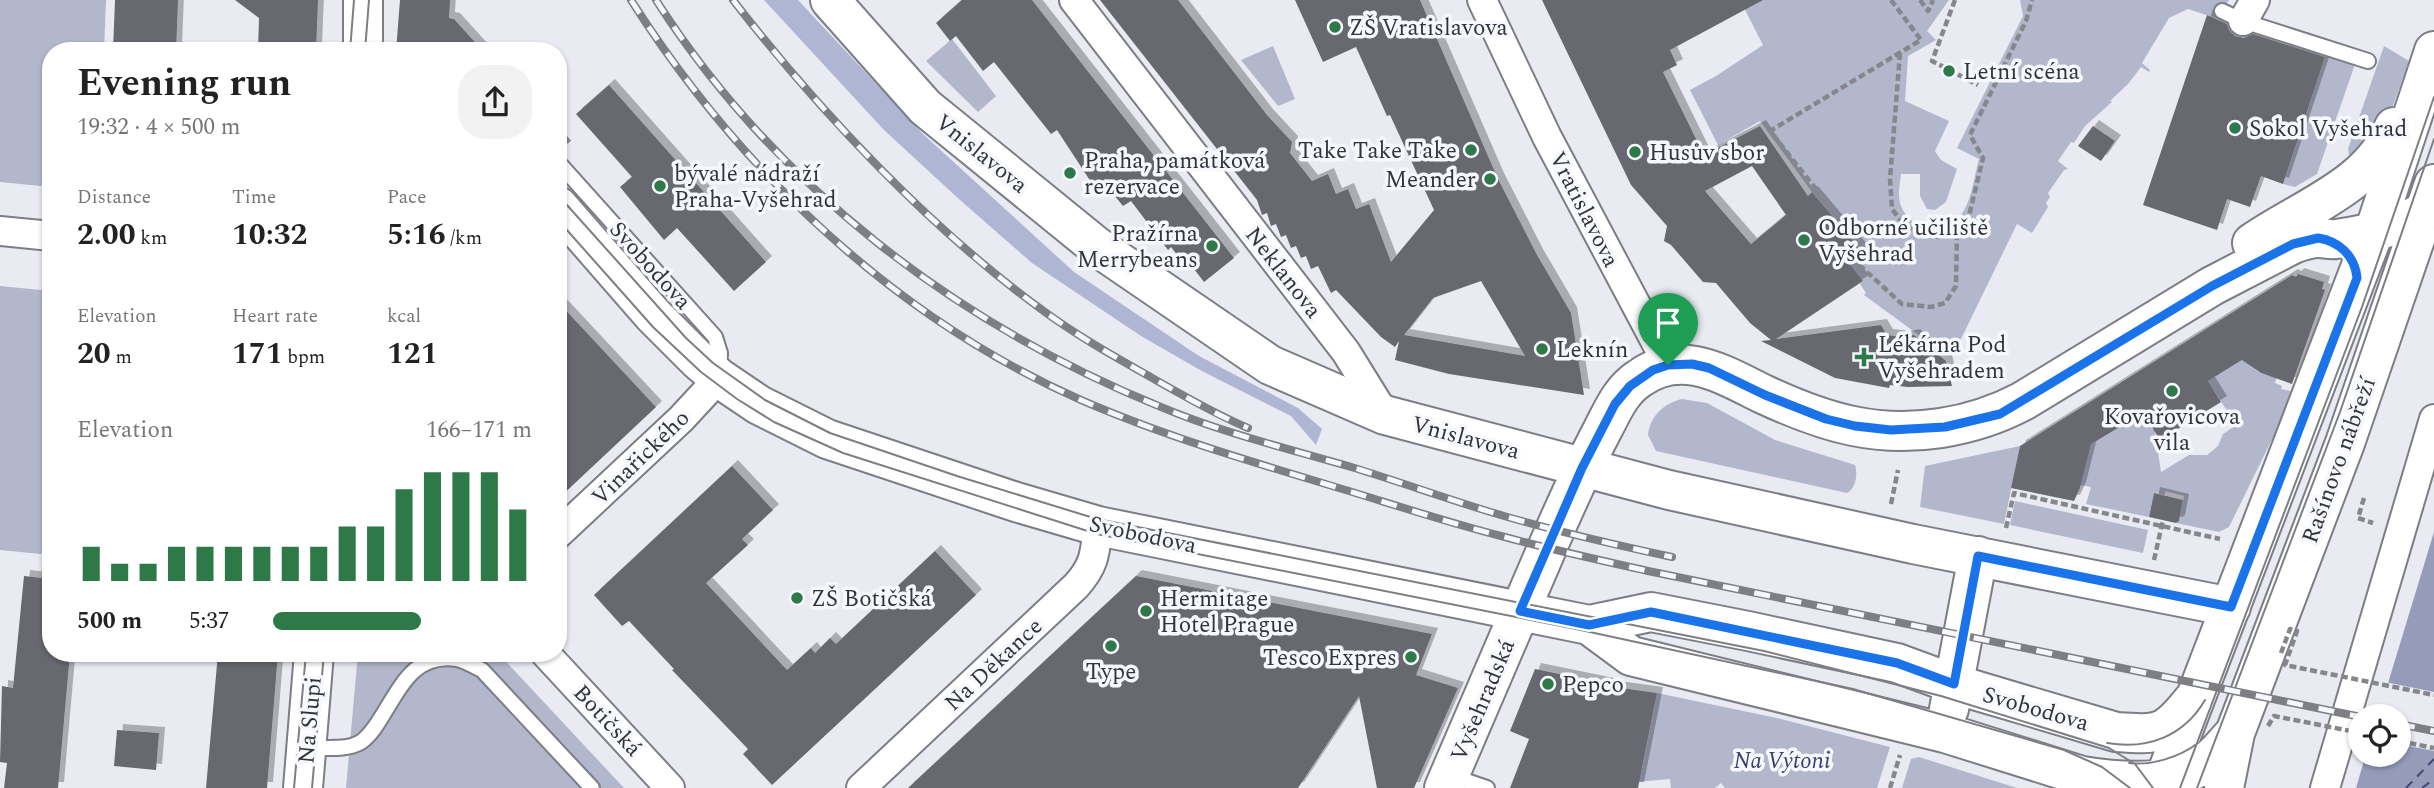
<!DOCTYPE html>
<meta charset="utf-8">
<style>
:root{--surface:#fff;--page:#f2f2f2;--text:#222;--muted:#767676;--accent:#2e7948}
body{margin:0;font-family:Spectral,serif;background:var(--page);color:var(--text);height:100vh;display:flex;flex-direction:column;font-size:26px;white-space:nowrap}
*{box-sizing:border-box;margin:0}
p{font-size:23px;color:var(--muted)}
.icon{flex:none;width:38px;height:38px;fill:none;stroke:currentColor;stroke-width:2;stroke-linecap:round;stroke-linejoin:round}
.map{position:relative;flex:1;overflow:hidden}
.side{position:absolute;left:42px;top:42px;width:525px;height:620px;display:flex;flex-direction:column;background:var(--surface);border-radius:28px;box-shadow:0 2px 5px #0004}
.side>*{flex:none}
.controls{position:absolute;left:2348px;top:704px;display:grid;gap:14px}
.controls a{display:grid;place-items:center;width:63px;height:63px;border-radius:50%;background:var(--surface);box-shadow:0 2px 5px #0004;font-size:35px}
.pin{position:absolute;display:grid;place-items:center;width:60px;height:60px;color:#fff;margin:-72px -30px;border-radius:50% 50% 50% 0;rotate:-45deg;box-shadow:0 0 7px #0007}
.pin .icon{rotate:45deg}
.round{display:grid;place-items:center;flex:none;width:74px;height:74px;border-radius:28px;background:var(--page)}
.head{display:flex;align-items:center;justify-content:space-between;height:119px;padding:0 35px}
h1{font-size:38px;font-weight:700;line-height:52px}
.figures{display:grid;grid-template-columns:repeat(3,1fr);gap:10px;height:119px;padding:7px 35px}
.figures div{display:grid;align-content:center}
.figures b{font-size:30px;font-weight:700}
.figures small{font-size:19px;font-weight:400}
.figures p{font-size:19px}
.chart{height:196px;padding:14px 35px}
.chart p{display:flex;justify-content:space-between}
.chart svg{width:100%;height:126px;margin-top:7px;stroke:var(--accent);stroke-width:6}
ul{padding:0 35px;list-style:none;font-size:23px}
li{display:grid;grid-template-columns:112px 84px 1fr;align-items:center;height:52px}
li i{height:18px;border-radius:9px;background:var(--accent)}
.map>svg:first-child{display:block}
</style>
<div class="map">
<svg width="2434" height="788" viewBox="0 0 2434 788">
<defs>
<filter id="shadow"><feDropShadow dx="6" dy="-6" stdDeviation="0" flood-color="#0004"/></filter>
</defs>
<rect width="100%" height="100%" fill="#e9eaf2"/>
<!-- green -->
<path fill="#b2b7cc" d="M 0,0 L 106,0 L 104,51 L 51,51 L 51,187 L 0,182 Z
M 1740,0 L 1949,0 L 1927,31 L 1936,40 L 1908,56 L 1905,101 L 1949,121 L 1935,151 L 1941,160 L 1957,169 L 1946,202 L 1935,210 L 1927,209 L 1920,196 L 1920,174 L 1901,174 C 1900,184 1897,196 1901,206 C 1911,231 1943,235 1960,216 C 1972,202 1974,176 1979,159 L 1957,148 L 2023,16 L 2020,0 L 2229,0 L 2218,19 L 2188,9 L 2169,18 L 2142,63 L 2150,70 L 2149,72 L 2141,67 L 2128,84 L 2110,101 L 2112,102 L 2085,126 L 2074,143 L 2071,142 L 2058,161 L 2068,169 L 2064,170 L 2048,193 L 2050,197 L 2046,203 L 2048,207 L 2032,233 L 2017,224 L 1958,345 L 1942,352 L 1864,295 L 1866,293 L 1860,284 L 1863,281 L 1848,261 L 1862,251 L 1812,192 L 1760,121 L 1718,145 L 1690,90 L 1716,76 L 1763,45 Z
M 952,39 L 996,96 L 978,112 L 926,61 Z
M 1273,46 L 1295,99 L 1278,106 L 1241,60 Z
M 2384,46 L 2409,61 L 2386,125 L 2360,161 L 2349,155 L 2348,149 Z
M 2326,54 L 2355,64 L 2317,174 L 2295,187 L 2283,184 Z
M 0,286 L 51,291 L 51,555 L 0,550 Z
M 2244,359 C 2253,369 2263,377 2277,376 L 2275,383 L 2282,386 L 2281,389 L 2291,391 L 2281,421 L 2229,527 L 2219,532 L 2176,523 L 2179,521 L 2184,496 L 2165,491 L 2165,495 L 2154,493 L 2149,517 L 2086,504 L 2091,487 L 2080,485 L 2083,475 L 2083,447 L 2141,410 L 2155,432 L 2161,472 L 2189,455 L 2207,455 L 2218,446 L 2223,434 L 2236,425 L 2208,381 Z
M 1682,399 L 1707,403 L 1775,440 L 1855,465 C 1858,473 1856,489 1847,493 L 1656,451 L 1648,435 C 1650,416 1664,403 1682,399 Z
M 2020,446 L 2004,524 L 1920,507 L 1925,466 Z
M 2015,501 L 2148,530 L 2143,553 L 2010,525 Z
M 358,653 L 498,653 L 624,788 L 346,788 Z
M 1657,693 L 1777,718 L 1890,747 L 1877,788 L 1725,788 L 1721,783 L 1715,788 L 1671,788 L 1670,779 L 1636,782 L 1642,769 Z
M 1919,757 L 2017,788 L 1902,788 L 1911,759 Z"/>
<!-- forest -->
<path fill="#afb6d4" d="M 764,0 L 798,0 L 924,135 L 1074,272 L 1199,356 L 1298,408 L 1322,429 L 1316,445 L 1291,416 L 1200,370 L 1141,336 L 1032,263 L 960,200 L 884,130 Z"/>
<!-- water -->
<path fill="#959bb9" d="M 2434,532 L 2434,788 L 2356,788 L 2366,754 L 2399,754 L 2399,716 L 2378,716 Z"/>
<!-- pier -->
<path fill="#e9eaf2" d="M 2385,682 L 2434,692 L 2434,751 L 2399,744 L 2399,716 L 2375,716 Z"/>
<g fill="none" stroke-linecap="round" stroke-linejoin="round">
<!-- ferry -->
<path stroke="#424a76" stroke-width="2" stroke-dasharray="9 7" stroke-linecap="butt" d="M 2406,788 L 2434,759
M 2422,788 L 2434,779"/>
</g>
<!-- building -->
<path fill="#67686f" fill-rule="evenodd" filter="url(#shadow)" d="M 115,0 L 178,0 L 176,51 L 113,51 Z
M 235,0 L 318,0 L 316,51 L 258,51 L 259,18 Z
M 400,0 L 450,0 L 449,18 L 454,19 L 483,51 L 396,51 Z
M 962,0 L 1032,0 L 1234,258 L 1204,282 L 1191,265 L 1185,265 L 1171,247 L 1168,250 L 1131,201 L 1123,206 L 1114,195 L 1111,197 L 1100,182 L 1096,185 L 1093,181 L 1091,182 L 1057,130 L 1051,134 L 994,62 L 983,71 L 956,36 L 950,41 L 936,23 Z
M 1100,0 L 1178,0 L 1267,115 L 1292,142 L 1290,153 L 1312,181 L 1328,174 L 1336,194 L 1348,189 L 1356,209 L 1369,204 L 1391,262 L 1434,210 L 1390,115 L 1387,116 L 1356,47 L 1323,62 L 1295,0 L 1420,0 L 1498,179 L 1537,255 L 1571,313 L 1584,395 L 1449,374 L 1395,360 L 1399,341 L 1395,347 L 1381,337 L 1336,290 L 1331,293 L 1318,266 L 1311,269 L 1306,256 L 1301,258 L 1296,246 L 1291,248 L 1286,235 L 1281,237 L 1276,224 L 1271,226 L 1267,213 L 1262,215 L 1257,200 ZM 1481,281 L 1525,356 L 1404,335 L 1433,298 Z
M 1542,0 L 1763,0 L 1670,50 L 1677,65 L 1663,72 L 1704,155 L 1760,126 L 1808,196 L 1812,192 L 1862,251 L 1848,261 L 1863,281 L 1776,339 L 1881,325 L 1887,335 L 1903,337 L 1914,335 L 1946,361 L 1952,386 L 1908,387 L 1890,385 L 1889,388 L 1835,378 L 1761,341 L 1771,340 L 1750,323 L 1716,283 L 1703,282 L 1671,245 L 1664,241 L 1667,226 L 1631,185 ZM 1752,166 L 1786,215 L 1751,244 L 1705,191 Z
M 2207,15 L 2227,24 L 2229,30 L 2235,36 L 2244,38 L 2253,34 L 2325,57 L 2283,184 L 2261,176 L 2250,207 L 2227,199 L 2217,230 L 2143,205 Z
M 609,85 L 766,262 L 734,291 L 677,228 L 664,240 L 620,187 L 632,177 L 576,114 Z
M 2093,126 L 2115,141 L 2101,161 L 2078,146 Z
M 2298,274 L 2324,282 L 2322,289 L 2325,290 L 2292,384 L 2261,373 L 2242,360 L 2208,381 L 2221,402 L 2160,440 L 2143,413 L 2091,444 L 2080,488 L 2074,501 L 2011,488 L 2020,446 L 2292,275 L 2296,277 Z
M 558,302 L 656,407 L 558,499 Z
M 732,466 L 773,510 L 742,539 L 748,545 L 706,583 L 787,670 L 811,648 L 815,653 L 830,638 L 836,644 L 935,551 L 976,595 L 772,785 L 743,754 L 748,749 L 672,670 L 674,669 L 629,621 L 622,626 L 594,595 Z
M 2154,493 L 2183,500 L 2179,521 L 2176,523 L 2149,517 Z
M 24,576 L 51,579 L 51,653 L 70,653 L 58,788 L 4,788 L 7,763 L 0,762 L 2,686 L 13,688 Z
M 1136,576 L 1432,634 L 1416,675 L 1458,688 L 1414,788 L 1377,788 L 1359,696 L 1298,788 L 908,788 Z
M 218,653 L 278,653 L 267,788 L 206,788 Z
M 1535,669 L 1608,684 L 1607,686 L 1657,693 L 1638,788 L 1510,788 L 1529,739 L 1510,731 Z
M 117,730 L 159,733 L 156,770 L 114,766 Z"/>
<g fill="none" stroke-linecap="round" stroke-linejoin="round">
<!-- lane casing -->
<g stroke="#7c7e85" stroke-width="18">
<path id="lane" d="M 2222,11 L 2243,21 L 2368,61
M 558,162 L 715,337 L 720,353 L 719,373
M 308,748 C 324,747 346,751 361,742 C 371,735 378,723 384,713 C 402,684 416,653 457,659 C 465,661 474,666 482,670 L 592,788
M 1452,776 L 1487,788"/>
</g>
<!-- street casing -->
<g stroke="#7c7e85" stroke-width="32">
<path id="street" d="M 1074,0 L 1346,352 L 1385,415
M 1482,0 L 1547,137 L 1668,365
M 2243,21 L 2255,0
M 0,231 L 51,236
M 558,534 L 681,419 L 719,378
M 545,653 L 670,788
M 861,788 L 1076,586 C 1095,565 1095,553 1098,526
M 2325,788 L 2434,419"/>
</g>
<!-- secondary casing -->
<g stroke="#7c7e85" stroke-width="42">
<path id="secondary" d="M 363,0 L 363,51
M 830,0 L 925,107 L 1096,246 L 1270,365 L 1385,415 L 1669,490 L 1913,544 L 2231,607
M 558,206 L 653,315 L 698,360 L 719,378 L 759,405 L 827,439 L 1016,502 L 1098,526 L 1589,625 L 1631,656 L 1945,733 L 2082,776 L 2101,788
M 2252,243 C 2302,208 2370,187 2394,127
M 1589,625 L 1651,612 L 1748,631 L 1897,663 L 1954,684 L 2116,732 C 2160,735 2165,735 2193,700
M 1949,709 L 1978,556
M 2082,776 C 2119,782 2172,786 2204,764 C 2216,756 2225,743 2235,733
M 303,788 L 314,653
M 1444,788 C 1480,705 1515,622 1551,539 C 1567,502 1584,465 1603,429 C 1613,410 1621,390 1640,378 C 1682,348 1724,375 1763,394 C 1791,407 1823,420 1853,426 C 1910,438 1972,428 2023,401 L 2212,286 L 2293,244 C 2301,241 2310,238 2319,238 C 2325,238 2330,240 2336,239 C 2367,235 2397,227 2425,211
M 2161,788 L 2374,232 L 2434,51
M 2224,788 L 2235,733 L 2345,443 L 2434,184"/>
</g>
<!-- path -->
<path stroke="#86878c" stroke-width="4.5" stroke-dasharray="7 3.5" stroke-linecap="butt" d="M 1891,0 L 1921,40 L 1770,131 L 1866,252 L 1856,262 L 1902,304 L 1931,307 L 1945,303 L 1956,286 L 1957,231 L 1968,220 L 1983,158 L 1970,135 L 2026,21 L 2032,0
M 1920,0 L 1928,11 L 1933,0
M 1955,0 L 1932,61 L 1978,85
M 1900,53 L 1890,179 L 1892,209 L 1904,225 L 1918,233 L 1938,237 L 1957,231
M 558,129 L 570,143
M 2364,498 L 2358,518 L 2373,523
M 1891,504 L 1898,470
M 2006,528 L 2014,493 L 2220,539
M 2154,560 L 2163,520
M 2399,741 L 2434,748
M 1890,788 L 1900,755"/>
<!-- lane -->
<use href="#lane" stroke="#fff" stroke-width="14"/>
<!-- street -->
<use href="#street" stroke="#fff" stroke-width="28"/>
<!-- secondary -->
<use href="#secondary" stroke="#fff" stroke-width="38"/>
<!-- tram -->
<path stroke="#7e7f84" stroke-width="2" d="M 350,51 L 354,0
M 365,51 L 369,0
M 558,195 L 686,338 L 713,363 L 765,400 L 830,433 L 957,476 L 1097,519 L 1764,651 L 1941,696 L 2109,748 L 2135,764 L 2153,788
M 558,220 L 653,327 L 701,372 L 737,399 L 774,422 L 843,453 L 1097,534 L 1576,629 L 1853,689 L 2064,750 L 2102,767 L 2130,788
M 2107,743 C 2148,750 2184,736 2205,700
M 2129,763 C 2151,766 2180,757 2198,743
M 294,788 L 306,653
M 312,788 L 324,653
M 2180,788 L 2362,307 L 2434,97
M 2197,788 L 2340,412 L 2434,139"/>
<!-- rail casing -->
<g stroke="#7e7f84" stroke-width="8">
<path id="rail" d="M 631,0 C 740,171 895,318 1081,400 C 1164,436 1252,462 1339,488 C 1392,504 1446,522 1501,536 C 1549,549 1599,560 1648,571 L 2361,717
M 656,0 C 776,187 957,324 1161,407 C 1225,434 1294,450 1361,470 C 1409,485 1456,502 1504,516 C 1559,532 1616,545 1672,557
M 733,0 C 819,111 930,229 1045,312 C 1079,337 1117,358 1154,379 C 1184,396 1215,414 1248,428
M 2399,724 L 2434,731"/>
</g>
<!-- rail -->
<use href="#rail" stroke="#f6f8fe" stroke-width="5" stroke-dasharray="16" stroke-linecap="butt"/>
<!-- path-bridge -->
<path stroke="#86878c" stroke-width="4.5" stroke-dasharray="7 3.5" stroke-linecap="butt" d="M 2281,653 L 2290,629 L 2297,631 L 2285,665 L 2434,695
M 2268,726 L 2274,716 L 2361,733"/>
</g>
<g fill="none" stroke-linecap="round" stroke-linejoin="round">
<!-- route casing -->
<g stroke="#fff" stroke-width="14">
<path id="route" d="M 2318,238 C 2339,241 2355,256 2357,278 L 2231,607 L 1978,556 L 1954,684 L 1897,663 L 1651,612 L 1589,625 L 1520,611 L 1582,468 L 1615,404 L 1630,386 L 1653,370 L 1668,365 L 1692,364 L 1709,368 L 1765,395 L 1826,419 L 1855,426 L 1891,430 L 1945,427 L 2000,414 L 2212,286 L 2293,244 Z"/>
</g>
<!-- route -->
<use href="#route" stroke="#1a73e8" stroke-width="9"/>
</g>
<!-- markers -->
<g fill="#2e7948" stroke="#f6f8fe" stroke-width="2.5">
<circle cx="1335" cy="27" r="7"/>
<circle cx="1949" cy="71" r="7"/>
<circle cx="2235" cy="128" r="7"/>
<circle cx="1471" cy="150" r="7"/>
<circle cx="1635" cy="152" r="7"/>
<circle cx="1070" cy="173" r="7"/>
<circle cx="1490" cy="179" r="7"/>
<circle cx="660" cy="186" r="7"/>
<circle cx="1804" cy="240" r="7"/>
<circle cx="1212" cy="246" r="7"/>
<circle cx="1542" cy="349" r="7"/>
<path d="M1860.5 346.5h7v7h7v7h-7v7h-7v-7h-7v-7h7z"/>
<circle cx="2172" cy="391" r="7"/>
<circle cx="797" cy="598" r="7"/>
<circle cx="1146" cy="611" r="7"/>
<circle cx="1111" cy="646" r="7"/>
<circle cx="1411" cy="657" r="7"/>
<circle cx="1548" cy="684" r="7"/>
</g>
<g text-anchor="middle" stroke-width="7" stroke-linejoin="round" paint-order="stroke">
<!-- poi labels -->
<g font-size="23" fill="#333437" stroke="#f6f8fe" text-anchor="start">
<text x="1349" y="35">ZŠ Vratislavova</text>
<text x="1963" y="79">Letní scéna</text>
<text x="2249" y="136">Sokol Vyšehrad</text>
<text x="1457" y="158" text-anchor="end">Take Take Take</text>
<text x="1649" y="160">Husův sbor</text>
<text x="1084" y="168">Praha, památková<tspan x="1084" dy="26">rezervace</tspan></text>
<text x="674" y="181">bývalé nádraží<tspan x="674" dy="26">Praha-Vyšehrad</tspan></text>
<text x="1476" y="187" text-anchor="end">Meander</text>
<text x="1818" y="235">Odborné učiliště<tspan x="1818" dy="26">Vyšehrad</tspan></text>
<text x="1198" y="241" text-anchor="end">Pražírna<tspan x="1198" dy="26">Merrybeans</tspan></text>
<text x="1878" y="352">Lékárna Pod<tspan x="1878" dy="26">Vyšehradem</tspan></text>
<text x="1556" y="357">Leknín</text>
<text x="2172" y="424" text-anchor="middle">Kovařovicova<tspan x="2172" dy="26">vila</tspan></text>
<text x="811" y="606">ZŠ Botičská</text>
<text x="1160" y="606">Hermitage<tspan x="1160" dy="26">Hotel Prague</tspan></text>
<text x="1397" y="665" text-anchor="end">Tesco Expres</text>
<text x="1111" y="679" text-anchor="middle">Type</text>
<text x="1562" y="692">Pepco</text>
</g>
<!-- street labels -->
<g font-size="23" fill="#333437" stroke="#f6f8fe">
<text transform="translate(982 153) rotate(39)" y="8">Vnislavova</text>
<text transform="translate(1585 209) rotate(63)" y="8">Vratislavova</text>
<text transform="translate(651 265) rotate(48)" y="8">Svobodova</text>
<text transform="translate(1284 272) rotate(52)" y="8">Neklanova</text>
<text transform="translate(1466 437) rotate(15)" y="8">Vnislavova</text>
<text transform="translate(640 457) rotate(-44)" y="8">Vinařického</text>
<text transform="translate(2338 460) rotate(-70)" y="8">Rašínovo nábřeží</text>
<text transform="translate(1143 534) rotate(12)" y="8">Svobodova</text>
<text transform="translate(993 664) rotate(-43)" y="8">Na Děkance</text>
<text transform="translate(1482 700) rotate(-67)" y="8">Vyšehradská</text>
<text transform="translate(2036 708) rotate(16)" y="8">Svobodova</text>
<text transform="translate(309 720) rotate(-85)" y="8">Na Slupi</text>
<text transform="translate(608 720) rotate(47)" y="8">Botičská</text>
</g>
<!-- park labels -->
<g font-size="23" font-style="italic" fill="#39406c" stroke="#f6f8fe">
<text x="1782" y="768">Na Výtoni</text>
</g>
</g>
</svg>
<div class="controls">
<a><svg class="icon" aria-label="locate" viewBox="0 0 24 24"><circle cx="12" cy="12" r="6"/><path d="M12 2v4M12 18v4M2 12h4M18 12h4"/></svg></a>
</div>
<div class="pin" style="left:1668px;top:365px;background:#1e9e55"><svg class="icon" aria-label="arrive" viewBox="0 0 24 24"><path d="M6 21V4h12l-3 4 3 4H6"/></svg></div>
<section class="side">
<div class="head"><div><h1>Evening run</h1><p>19:32 · 4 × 500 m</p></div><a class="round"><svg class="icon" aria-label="share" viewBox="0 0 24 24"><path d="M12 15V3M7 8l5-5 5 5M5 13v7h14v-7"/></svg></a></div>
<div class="figures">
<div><p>Distance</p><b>2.00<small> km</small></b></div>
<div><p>Time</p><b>10:32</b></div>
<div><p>Pace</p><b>5:16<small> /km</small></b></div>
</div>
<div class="figures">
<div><p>Elevation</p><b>20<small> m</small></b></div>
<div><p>Heart rate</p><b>171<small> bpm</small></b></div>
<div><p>kcal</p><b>121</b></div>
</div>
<div class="chart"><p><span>Elevation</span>166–171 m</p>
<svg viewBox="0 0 160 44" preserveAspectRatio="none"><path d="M5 44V32M15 44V38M25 44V38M35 44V32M45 44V32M55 44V32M65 44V32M75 44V32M85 44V32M95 44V25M105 44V25M115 44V12M125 44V6M135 44V6M145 44V6M155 44V19"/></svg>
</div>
<ul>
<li><b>500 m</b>5:37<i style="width:57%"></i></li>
</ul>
</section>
</div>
